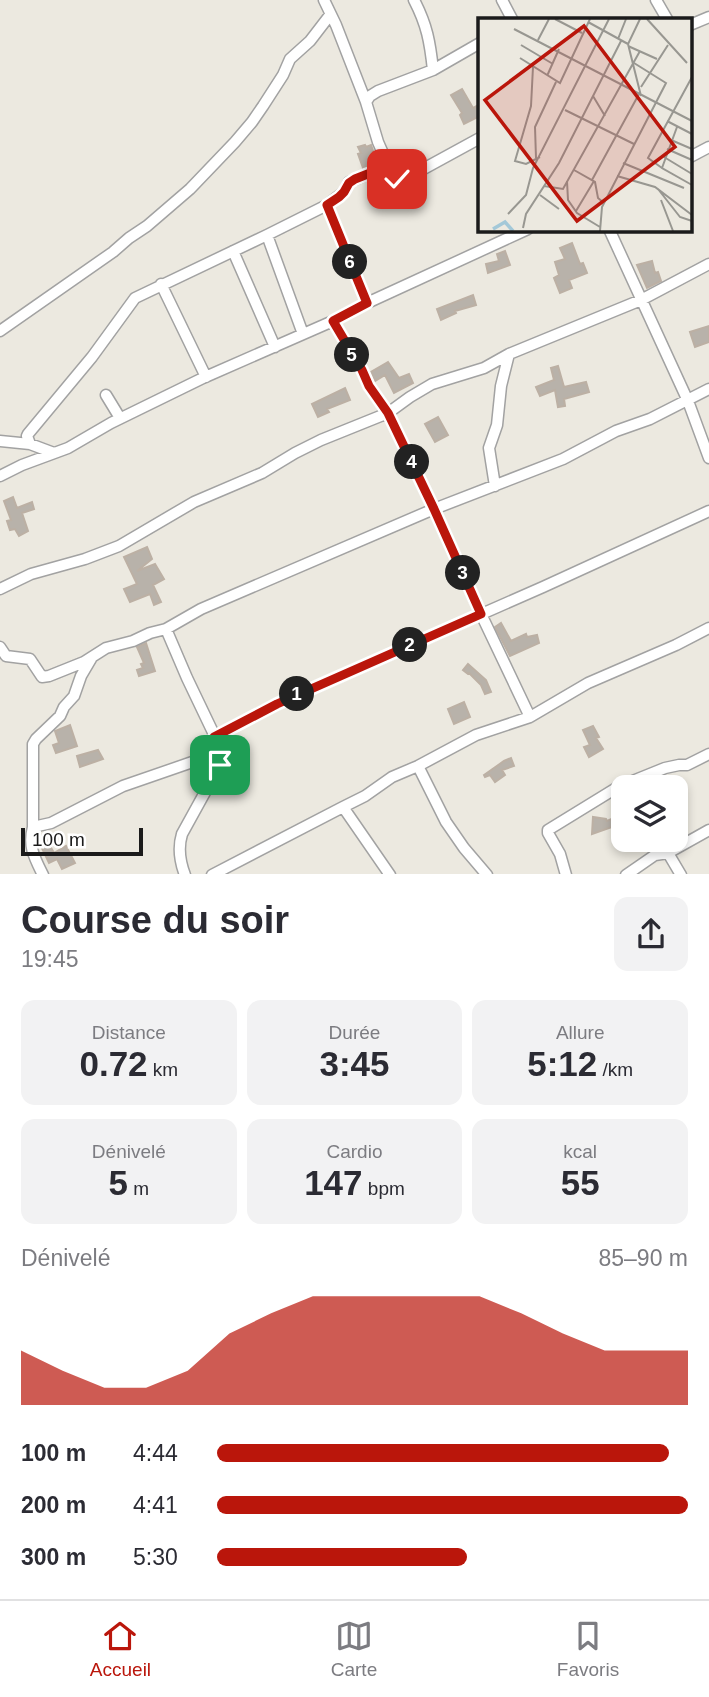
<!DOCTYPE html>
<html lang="fr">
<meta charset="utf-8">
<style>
:root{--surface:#fff;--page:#f2f2f3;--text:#2b2b33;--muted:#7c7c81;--line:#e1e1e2;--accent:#ba160b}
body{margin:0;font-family:Arial,sans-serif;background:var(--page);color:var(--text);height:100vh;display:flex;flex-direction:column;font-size:26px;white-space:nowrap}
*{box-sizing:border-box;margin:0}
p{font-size:23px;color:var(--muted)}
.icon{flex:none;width:38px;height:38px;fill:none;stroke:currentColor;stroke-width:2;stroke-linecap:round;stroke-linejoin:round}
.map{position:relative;height:874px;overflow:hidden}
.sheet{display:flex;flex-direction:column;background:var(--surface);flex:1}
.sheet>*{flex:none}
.controls{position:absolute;left:611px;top:775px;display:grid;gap:14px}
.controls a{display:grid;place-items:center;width:77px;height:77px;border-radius:14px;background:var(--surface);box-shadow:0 4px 10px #0003;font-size:35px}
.scale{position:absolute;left:21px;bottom:18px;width:122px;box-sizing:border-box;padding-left:7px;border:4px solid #1b1b1b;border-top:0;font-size:19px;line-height:24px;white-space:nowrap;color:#1b1b1b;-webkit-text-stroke:5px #fff;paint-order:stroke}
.pin{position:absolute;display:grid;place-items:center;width:60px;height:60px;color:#fff;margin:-30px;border-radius:14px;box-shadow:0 4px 10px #0006}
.km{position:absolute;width:35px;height:35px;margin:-18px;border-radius:50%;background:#222;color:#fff;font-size:19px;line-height:35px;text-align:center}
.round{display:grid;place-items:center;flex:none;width:74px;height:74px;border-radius:14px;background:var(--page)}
.overview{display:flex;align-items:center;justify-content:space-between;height:119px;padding:0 21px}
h1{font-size:38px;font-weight:600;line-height:52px}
.stats{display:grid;grid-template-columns:repeat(3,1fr);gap:10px;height:119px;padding:7px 21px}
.stats div{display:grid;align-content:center;border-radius:14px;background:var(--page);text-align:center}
.stats b{font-size:35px;font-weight:600}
.stats small{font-size:19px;font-weight:400}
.stats p{font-size:19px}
.chart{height:196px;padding:14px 21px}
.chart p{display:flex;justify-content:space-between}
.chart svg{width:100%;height:126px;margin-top:7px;fill:var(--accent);opacity:.7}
ul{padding:0 21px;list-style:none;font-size:23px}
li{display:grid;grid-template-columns:112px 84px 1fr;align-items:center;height:52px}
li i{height:18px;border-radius:9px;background:var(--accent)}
.tab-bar{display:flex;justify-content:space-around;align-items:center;height:98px;border-top:2px solid var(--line);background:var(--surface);font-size:19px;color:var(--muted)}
.tab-bar a{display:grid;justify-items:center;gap:4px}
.tab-bar .on{color:var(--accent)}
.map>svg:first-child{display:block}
</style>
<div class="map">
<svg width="709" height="875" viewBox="0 0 709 875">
<rect width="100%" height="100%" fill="#ece9e0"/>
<!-- building -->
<path fill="#b8b2aa" stroke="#bcb0a4" stroke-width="2" d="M 462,89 L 473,108 L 480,104 L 480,116 L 464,124 L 460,115 L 462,113 L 451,95 Z
M 365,145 L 366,147 L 371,145 L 377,162 L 363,168 L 358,154 L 361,153 L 358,147 Z
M 572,243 L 580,264 L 583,263 L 587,273 L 569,280 L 572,288 L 560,293 L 554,278 L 559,275 L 555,262 L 565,259 L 560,248 Z
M 505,251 L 510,265 L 488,273 L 486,264 L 499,261 L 497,254 Z
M 652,261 L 655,273 L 658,272 L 661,281 L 647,288 L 637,265 Z
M 473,295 L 476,305 L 455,311 L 456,313 L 441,320 L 437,309 Z
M 709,326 L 709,342 L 695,347 L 690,332 Z
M 388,362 L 399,378 L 409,374 L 413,383 L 394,393 L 385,375 L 375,381 L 371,372 Z
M 558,366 L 564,387 L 586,382 L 589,392 L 564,399 L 565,406 L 558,407 L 555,390 L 540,396 L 536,387 L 554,380 L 551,368 Z
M 345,388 L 350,400 L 327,409 L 329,412 L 318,417 L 312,404 Z
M 438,417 L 448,435 L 435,442 L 425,424 Z
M 13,497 L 17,508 L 32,502 L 34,509 L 22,513 L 28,531 L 19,536 L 15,529 L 10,530 L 7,521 L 11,520 L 4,501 Z
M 147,547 L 152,559 L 137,571 L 155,564 L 164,579 L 153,585 L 161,602 L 154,605 L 150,594 L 130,602 L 124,589 L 137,584 L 124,557 Z
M 501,623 L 511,641 L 526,634 L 527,637 L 537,635 L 539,643 L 510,656 L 495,627 Z
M 146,643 L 155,671 L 139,676 L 137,670 L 143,668 L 141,664 L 144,663 L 137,647 Z
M 468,664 L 486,680 L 491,692 L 485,694 L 481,685 L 469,673 L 468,674 L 463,670 Z
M 464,702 L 470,717 L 454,724 L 448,709 Z
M 70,725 L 77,746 L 56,753 L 53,745 L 59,743 L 55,731 Z
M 593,726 L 599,737 L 596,738 L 603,749 L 589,757 L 584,747 L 590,745 L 583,730 Z
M 98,750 L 103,759 L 80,767 L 77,756 Z
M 511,758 L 514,766 L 502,770 L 505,775 L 495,782 L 490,775 L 485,777 L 484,775 L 504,761 Z
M 623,814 L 623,823 L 592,834 L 593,817 L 606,819 L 607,821 Z
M 46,839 L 54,853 L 66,846 L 75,863 L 62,869 L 57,859 L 49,863 L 39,842 Z"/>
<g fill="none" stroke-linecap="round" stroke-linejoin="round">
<!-- street casing -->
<g stroke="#a2a2a2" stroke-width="13">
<path id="street" d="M 324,0 L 336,25 L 366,102 L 378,142 L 393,176 L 397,179 L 405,179 L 480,138
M 414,0 C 427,25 430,42 433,70
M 502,0 L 512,19
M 656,0 L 667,19
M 690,25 L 709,17
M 366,102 L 370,96 L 378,91 L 433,70 L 480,43
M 690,157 L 709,147
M 327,205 L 367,303
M 609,229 L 688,401 L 709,458
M 267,235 L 303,334
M 233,251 L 275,347
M 161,284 L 206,377
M 333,321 L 362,370 L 369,386 L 388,413 L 434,509 L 481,614 L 530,717
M 0,331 L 113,252 L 129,238 L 147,226 L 190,189 L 235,142 L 252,122 L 263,106 L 283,75 L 290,59 L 310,41 L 330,15
M 106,395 L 120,418
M 0,441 L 30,444 L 54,453
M 30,444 L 27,436 L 28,434 L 92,357 L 135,298 L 267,235 L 327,205 L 344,192 L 349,182 L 388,166
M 0,476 L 22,465 L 68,448 L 111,423 L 203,378 L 333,321 L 367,303 L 528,229
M 495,486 L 489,448 L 497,425 L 501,386 L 509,354
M 0,589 L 31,574 L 85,559 L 119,546 L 194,502 L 262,473 L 295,453 L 321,440 L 388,413 L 410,397 L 432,384 L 484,368 L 509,354 L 641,300 L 709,264
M 166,629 L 187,678 L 220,747 L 221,759 L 220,765 L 182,834 C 178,847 180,862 185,875
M 0,647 L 6,656 L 30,659 L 42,677 L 49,676 L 84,662 L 106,648 L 133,641 L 150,633 L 166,629 L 201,609 L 434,509 L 563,459 L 616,431 L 650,419 L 709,389
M 214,737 L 277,704 L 543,587 L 709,511
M 418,766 L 446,822 L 464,848 L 487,875
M 343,807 L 390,875
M 33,827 L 51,823 L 123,786 L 201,759 L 220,747
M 668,853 L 681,875
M 43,875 C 34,857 28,846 33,827 L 33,744 L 36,739 L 60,716 L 64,707 L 74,696 L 81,676 L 91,659
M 212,875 L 343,807 L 365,796 L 392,777 L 418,766 L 476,735 L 530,717 L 588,683 L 676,645 L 709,628
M 566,875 L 560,854 L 548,833 L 548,830 L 618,787 L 665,768 L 679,765 L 687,765 L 709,754
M 626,875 L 655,855 L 668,853 L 709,830"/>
</g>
<!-- street -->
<use href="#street" stroke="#fff" stroke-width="10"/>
</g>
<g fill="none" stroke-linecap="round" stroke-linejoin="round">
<!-- route casing -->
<g stroke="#fff" stroke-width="14">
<path id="route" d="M 220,765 C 222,754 219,746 214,737 L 277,704 L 481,614 L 434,509 L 388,413 L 369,386 L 362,370 L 333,321 L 367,303 L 327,205 L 339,197 L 344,192 L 349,183 L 355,179 L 388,166 L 393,176 L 397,179"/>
</g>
<!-- route -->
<use href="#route" stroke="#ba160b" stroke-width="9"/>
</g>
<!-- overview -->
<g transform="translate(478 18)">
<rect width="214" height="214" fill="#ece9e0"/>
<path fill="none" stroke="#a3c8d8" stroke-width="3.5" d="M 15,211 L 27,204 L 35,213"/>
<path fill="none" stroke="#989791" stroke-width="2" d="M 77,1 L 104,15M 162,1 L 150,26 L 163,78M 169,1 L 209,45M 110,4 L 150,26M 36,11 L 214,103M 140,21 L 148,1M 60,22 L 71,1M 43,27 L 75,46M 150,28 L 179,41M 42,40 L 82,65 L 112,1M 55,49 L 53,88 L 37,143 L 48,146 L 62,139M 69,58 L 81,31M 163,69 L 190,27M 115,78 L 127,98M 87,92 L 156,126M 189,103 L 214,116M 199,109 L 184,150 L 214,167M 193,122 L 214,131M 189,131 L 214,142M 186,139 L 214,156M 58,140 L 57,109 L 78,64M 145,145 L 206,170M 184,150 L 170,140 L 214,59M 96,152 L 117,164 L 120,180 L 126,185M 139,158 L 177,169 L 214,197M 114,162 L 161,76M 89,163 L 90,182 L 99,195 L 122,209M 66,168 L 85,171 L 162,33M 180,171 L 202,199 L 214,203M 62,177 L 81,191M 183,182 L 195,213M 98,193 L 116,163M 30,196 L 48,177 L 55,150 L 131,1M 45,210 L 48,196 L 81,145 L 143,23M 122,213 L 124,189 L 188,65 L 156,45"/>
<path fill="#ba160b" fill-opacity="0.15" stroke="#ba160b" stroke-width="3.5" d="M 106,8 L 197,129 L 99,203 L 7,82 Z"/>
<rect width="214" height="214" fill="none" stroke="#1b1b1b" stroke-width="3.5"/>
</g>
</svg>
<div class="controls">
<a><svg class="icon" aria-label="layers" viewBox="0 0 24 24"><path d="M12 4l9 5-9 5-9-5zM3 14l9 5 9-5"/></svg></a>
</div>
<div class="scale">100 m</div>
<div class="pin" style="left:220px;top:765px;background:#1e9e55"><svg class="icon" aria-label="arrive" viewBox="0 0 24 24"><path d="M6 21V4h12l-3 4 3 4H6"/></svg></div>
<div class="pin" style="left:397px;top:179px;background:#d93025"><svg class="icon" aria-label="check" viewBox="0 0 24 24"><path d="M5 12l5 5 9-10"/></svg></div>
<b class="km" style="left:297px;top:694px">1</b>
<b class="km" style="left:410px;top:645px">2</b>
<b class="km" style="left:463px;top:573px">3</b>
<b class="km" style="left:412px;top:462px">4</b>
<b class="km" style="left:352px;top:355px">5</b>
<b class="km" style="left:350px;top:262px">6</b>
</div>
<section class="sheet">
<div class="overview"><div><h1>Course du soir</h1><p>19:45</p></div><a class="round"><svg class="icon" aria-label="share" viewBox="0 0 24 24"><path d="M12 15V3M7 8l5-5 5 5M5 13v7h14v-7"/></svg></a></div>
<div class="stats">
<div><p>Distance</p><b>0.72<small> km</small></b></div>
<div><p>Durée</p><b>3:45</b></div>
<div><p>Allure</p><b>5:12<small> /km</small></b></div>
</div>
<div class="stats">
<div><p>Dénivelé</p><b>5<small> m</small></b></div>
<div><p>Cardio</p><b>147<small> bpm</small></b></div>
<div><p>kcal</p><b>55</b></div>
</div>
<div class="chart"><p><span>Dénivelé</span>85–90 m</p>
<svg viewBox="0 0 160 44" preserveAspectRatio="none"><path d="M0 44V25L10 32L20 38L30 38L40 32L50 19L60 12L70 6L80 6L90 6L100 6L110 6L120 12L130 19L140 25L150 25L160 25V44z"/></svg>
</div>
<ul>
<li><b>100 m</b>4:44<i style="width:96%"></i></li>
<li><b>200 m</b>4:41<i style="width:100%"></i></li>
<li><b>300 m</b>5:30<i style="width:53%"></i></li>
</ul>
</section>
<nav class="tab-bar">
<a class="on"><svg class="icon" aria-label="home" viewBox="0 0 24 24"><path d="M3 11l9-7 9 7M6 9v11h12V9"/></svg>Accueil</a>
<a><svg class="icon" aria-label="map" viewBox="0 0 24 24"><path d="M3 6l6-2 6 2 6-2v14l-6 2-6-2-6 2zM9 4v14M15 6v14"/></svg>Carte</a>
<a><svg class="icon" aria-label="saved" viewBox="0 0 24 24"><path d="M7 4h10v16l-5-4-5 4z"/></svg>Favoris</a>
</nav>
